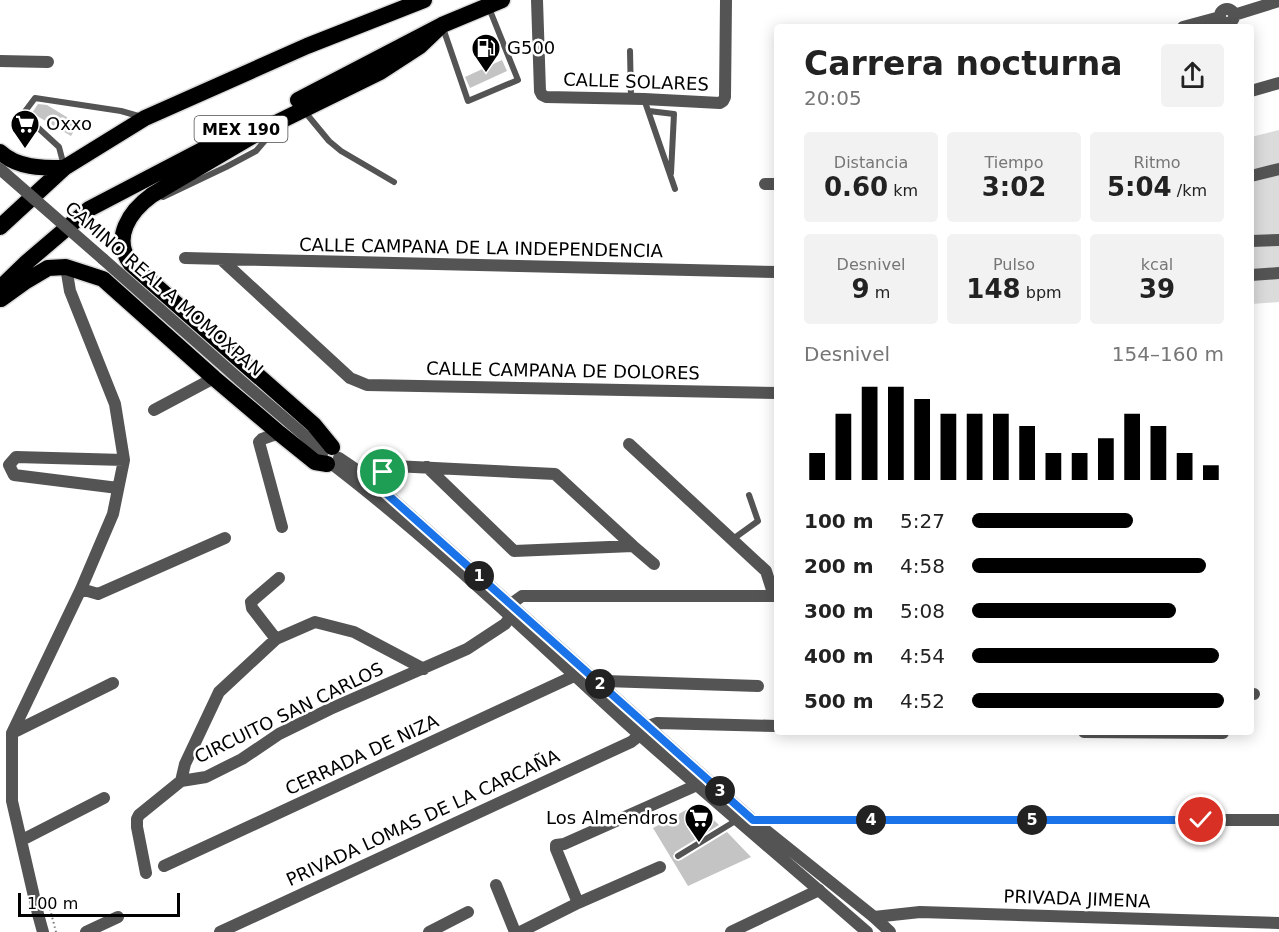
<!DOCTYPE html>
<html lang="es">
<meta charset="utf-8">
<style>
:root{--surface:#fff;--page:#f2f2f2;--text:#222;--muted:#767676;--accent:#000}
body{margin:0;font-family:"DejaVu Sans",sans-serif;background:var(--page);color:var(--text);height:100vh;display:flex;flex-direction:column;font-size:22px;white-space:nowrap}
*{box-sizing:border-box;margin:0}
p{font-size:20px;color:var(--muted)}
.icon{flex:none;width:33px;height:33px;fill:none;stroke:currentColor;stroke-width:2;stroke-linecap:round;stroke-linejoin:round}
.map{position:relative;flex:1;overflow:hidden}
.details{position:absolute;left:774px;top:24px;width:480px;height:711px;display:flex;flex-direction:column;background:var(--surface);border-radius:6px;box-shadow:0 3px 15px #0003}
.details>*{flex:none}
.scale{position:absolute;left:18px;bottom:15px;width:162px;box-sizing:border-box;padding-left:6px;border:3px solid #000;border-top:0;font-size:16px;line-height:21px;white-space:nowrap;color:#000;-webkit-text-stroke:4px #fff;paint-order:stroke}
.pin{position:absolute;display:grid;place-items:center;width:51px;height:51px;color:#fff;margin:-26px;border:3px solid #fff;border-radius:50%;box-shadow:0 2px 6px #0007}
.km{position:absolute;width:30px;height:30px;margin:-15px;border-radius:50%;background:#222;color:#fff;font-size:16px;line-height:30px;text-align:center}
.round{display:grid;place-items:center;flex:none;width:63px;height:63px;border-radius:6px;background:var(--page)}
.headline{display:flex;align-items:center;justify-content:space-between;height:102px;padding:0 30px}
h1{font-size:33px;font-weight:800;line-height:45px}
.stats{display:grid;grid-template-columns:repeat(3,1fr);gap:9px;height:102px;padding:6px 30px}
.stats div{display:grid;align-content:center;border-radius:6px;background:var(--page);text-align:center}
.stats b{font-size:26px;font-weight:800}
.stats small{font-size:16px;font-weight:400}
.stats p{font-size:16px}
.chart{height:168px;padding:12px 30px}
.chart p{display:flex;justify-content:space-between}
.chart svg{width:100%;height:108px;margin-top:6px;stroke:var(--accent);stroke-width:6}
ul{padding:0 30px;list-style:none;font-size:20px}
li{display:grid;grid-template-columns:96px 72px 1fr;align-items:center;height:45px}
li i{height:15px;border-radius:8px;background:var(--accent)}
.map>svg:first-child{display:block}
</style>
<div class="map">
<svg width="1279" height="932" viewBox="0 0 1279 932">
<rect width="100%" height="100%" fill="#fff"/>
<!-- green -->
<path fill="#dbdbdb" d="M 1279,130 L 1279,302 L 1251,304 L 1251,137 Z"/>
<!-- building -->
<path fill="#c4c4c4" d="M 502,60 L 507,71 L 470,88 L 465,77 Z
M 38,104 L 47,105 L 78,124 L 71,136 L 32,113 Z
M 697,804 L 719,825 L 675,852 L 673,856 L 674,859 L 678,861 L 681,860 L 727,832 L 751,857 L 688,886 L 653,828 Z"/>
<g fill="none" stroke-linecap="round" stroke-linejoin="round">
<!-- trunk casing -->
<g stroke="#dbdbdb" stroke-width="19">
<path id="trunk" d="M 298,100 L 442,25 L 502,0
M 0,152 C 17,168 42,168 64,168
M 0,227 L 64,168 L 145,118 L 307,46 L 424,0
M 0,288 L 27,262 L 89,209 L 246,127
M 1,299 L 26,281 L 48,268 L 66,267 L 103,279 L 214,378 L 279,433 L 315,462 L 327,464
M 332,447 L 314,425 L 131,264 C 111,238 130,211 152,195 L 268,127 L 380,72 L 420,46 L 442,25"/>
</g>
<!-- path -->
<path stroke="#767676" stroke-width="2" stroke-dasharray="1.5 3" stroke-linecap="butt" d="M 50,909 L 56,932"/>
<!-- service -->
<path stroke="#545454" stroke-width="6" d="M 443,28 L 468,101 L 518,80 L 489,8
M 630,51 L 631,98
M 644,99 L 675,189
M 649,111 L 674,114 L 671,173
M 305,112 L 329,141 L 341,151 L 394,182
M 64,166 L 59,147 L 23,114 L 35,98 L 121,111 L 142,117
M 163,197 L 226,167 L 256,151 L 274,130
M 733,539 L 758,521 L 749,495
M 678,856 L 737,820"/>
<!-- minor -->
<path stroke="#545454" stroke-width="12" d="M 537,0 L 540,91 L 542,95 L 546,97 L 644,99 L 720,103 L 723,101 L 725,97 L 726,0
M1220 16a7 7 0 1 1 14 0a7 7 0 1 1-14 0Z
M 1234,15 L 1279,1
M 1183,27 L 1220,17
M 0,61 L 48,62
M 1251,91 L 1279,83
M 1251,176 L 1279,169
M 765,184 L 777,184
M 1251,241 L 1279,240
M 185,258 L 777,272
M 222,260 L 350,378 L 367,385 L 777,393
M 1251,275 L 1279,273
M 154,410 L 214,378
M 279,433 L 262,439 L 259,442 L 282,527
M 629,444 L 766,571 L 774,596
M 9,465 L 16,457 L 124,460
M 9,465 L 14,475 L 118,488
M 427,467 L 514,551 L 633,546
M 363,486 L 370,479 L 394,466 L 555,474 L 633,546 L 654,564
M 81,589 L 98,594 L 225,538
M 505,611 L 511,604 L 522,596 L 777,596
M 276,639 L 252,608 L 251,602 L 279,578
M 600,684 L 605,681 L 758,686
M 1251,694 L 1254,694
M 648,726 L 657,723 L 777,726
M 1084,732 L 1223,733
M 12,733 L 113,683
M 181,781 L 185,764 L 219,692 L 276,639 L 315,622 L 354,632 L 424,669
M 746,820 L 1279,820
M 22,840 L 104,798
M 164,866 L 574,676
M 146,873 L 137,827 L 137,819 L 139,815 L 181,781 L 206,777 L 242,759 L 279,734 L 330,709 L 467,649 L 505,624 L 516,610
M 496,885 L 515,932
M 578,903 L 556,849 L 556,845 L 564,844 L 697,785
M 874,917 L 920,912 L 1279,923
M 43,932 L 38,914 L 12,801 L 12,733 L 81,589 L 113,514 L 124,460 L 115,404 L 70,291 L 66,267
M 86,932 L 118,917
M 220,932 L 631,742 L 640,735
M 429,932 L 468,912
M 520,932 L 578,903 L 660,867
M 731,932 L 819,890"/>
<!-- tertiary -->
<path stroke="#545454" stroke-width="12" d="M 103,259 L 241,381 L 304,435 L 322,453 C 321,459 324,464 330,465
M 304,435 L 324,448 L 330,447 L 334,448
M 339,458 L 370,479 L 753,820 L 874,917 L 890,932
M 332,464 C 435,543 528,633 623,720 C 703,792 786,861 867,932"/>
<!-- trunk -->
<use href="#trunk" stroke="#000" stroke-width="16"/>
<!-- tertiary-bridge -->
<path stroke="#545454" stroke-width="12" d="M 0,169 L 103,259"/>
</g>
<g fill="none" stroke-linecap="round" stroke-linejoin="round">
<!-- route casing -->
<g stroke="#fff" stroke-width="12">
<path id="route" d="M 383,472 L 370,479 L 753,820 L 1201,820"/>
</g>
<!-- route -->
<use href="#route" stroke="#1a73e8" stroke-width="8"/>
</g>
<!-- icons -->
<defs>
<g id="fuel-pin" transform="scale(1.5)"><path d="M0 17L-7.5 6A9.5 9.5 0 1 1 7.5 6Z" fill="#000" stroke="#fff"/><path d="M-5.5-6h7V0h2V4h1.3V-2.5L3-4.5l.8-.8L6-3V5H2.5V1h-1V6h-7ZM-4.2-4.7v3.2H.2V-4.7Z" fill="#fff"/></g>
<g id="supermarket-pin" transform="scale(1.5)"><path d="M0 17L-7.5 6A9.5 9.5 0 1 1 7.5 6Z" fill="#000" stroke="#fff"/><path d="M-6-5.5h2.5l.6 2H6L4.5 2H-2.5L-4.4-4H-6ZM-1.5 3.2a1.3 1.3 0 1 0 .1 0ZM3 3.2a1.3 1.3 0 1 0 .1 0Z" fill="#fff"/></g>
</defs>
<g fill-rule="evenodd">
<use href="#fuel-pin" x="486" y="48"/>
<use href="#supermarket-pin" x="25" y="124"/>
<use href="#supermarket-pin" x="699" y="818"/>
</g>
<g text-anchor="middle" stroke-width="5" stroke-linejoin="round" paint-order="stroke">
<!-- shield labels -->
<rect fill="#fff" stroke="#4c4c4c" stroke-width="1.5" x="194.5" y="116" width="93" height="26" rx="4.5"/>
<g font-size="16" font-weight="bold" fill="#000">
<text x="241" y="135">MEX 190</text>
</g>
<!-- poi labels -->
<g font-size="18" fill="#000" stroke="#fff" text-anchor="start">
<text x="507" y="54">G500</text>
<text x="46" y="130">Oxxo</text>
<text x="678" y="824" text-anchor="end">Los Almendros</text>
</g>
<!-- street labels -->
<g font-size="18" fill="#000" stroke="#fff">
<text transform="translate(636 82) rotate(2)" y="6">CALLE SOLARES</text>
<text transform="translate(481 248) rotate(1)" y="6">CALLE CAMPANA DE LA INDEPENDENCIA</text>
<text transform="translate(164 289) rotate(41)" y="6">CAMINO REAL A MOMOXPAN</text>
<text transform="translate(563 371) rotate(1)" y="6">CALLE CAMPANA DE DOLORES</text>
<text transform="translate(289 713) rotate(-26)" y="6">CIRCUITO SAN CARLOS</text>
<text transform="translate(362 755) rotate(-25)" y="6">CERRADA DE NIZA</text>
<text transform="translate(423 818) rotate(-25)" y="6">PRIVADA LOMAS DE LA CARCAÑA</text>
<text transform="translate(1077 899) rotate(2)" y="6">PRIVADA JIMENA</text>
</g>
</g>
</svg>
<div class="scale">100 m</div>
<div class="pin" style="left:383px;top:472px;background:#1e9e55"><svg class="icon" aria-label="arrive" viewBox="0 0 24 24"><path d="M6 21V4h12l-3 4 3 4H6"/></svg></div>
<div class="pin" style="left:1201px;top:820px;background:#d93025"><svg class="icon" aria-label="check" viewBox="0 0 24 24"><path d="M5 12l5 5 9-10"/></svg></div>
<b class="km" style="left:479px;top:576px">1</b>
<b class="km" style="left:600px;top:684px">2</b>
<b class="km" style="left:720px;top:791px">3</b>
<b class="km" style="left:871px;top:820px">4</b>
<b class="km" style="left:1032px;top:820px">5</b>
<section class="details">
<div class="headline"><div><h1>Carrera nocturna</h1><p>20:05</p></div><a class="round"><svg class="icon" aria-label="share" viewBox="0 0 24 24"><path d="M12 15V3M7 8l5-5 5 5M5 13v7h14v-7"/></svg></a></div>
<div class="stats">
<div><p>Distancia</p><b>0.60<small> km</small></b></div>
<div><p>Tiempo</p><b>3:02</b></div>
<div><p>Ritmo</p><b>5:04<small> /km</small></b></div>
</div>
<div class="stats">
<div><p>Desnivel</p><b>9<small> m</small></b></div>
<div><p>Pulso</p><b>148<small> bpm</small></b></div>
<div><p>kcal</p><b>39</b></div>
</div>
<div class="chart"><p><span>Desnivel</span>154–160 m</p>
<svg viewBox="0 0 160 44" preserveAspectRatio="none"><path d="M5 44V33M15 44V17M25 44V6M35 44V6M45 44V11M55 44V17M65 44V17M75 44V17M85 44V22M95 44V33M105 44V33M115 44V27M125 44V17M135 44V22M145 44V33M155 44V38"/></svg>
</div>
<ul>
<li><b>100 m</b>5:27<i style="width:64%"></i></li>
<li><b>200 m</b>4:58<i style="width:93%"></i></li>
<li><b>300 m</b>5:08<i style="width:81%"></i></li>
<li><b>400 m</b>4:54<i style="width:98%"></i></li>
<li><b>500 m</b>4:52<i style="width:100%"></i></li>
</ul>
</section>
</div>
